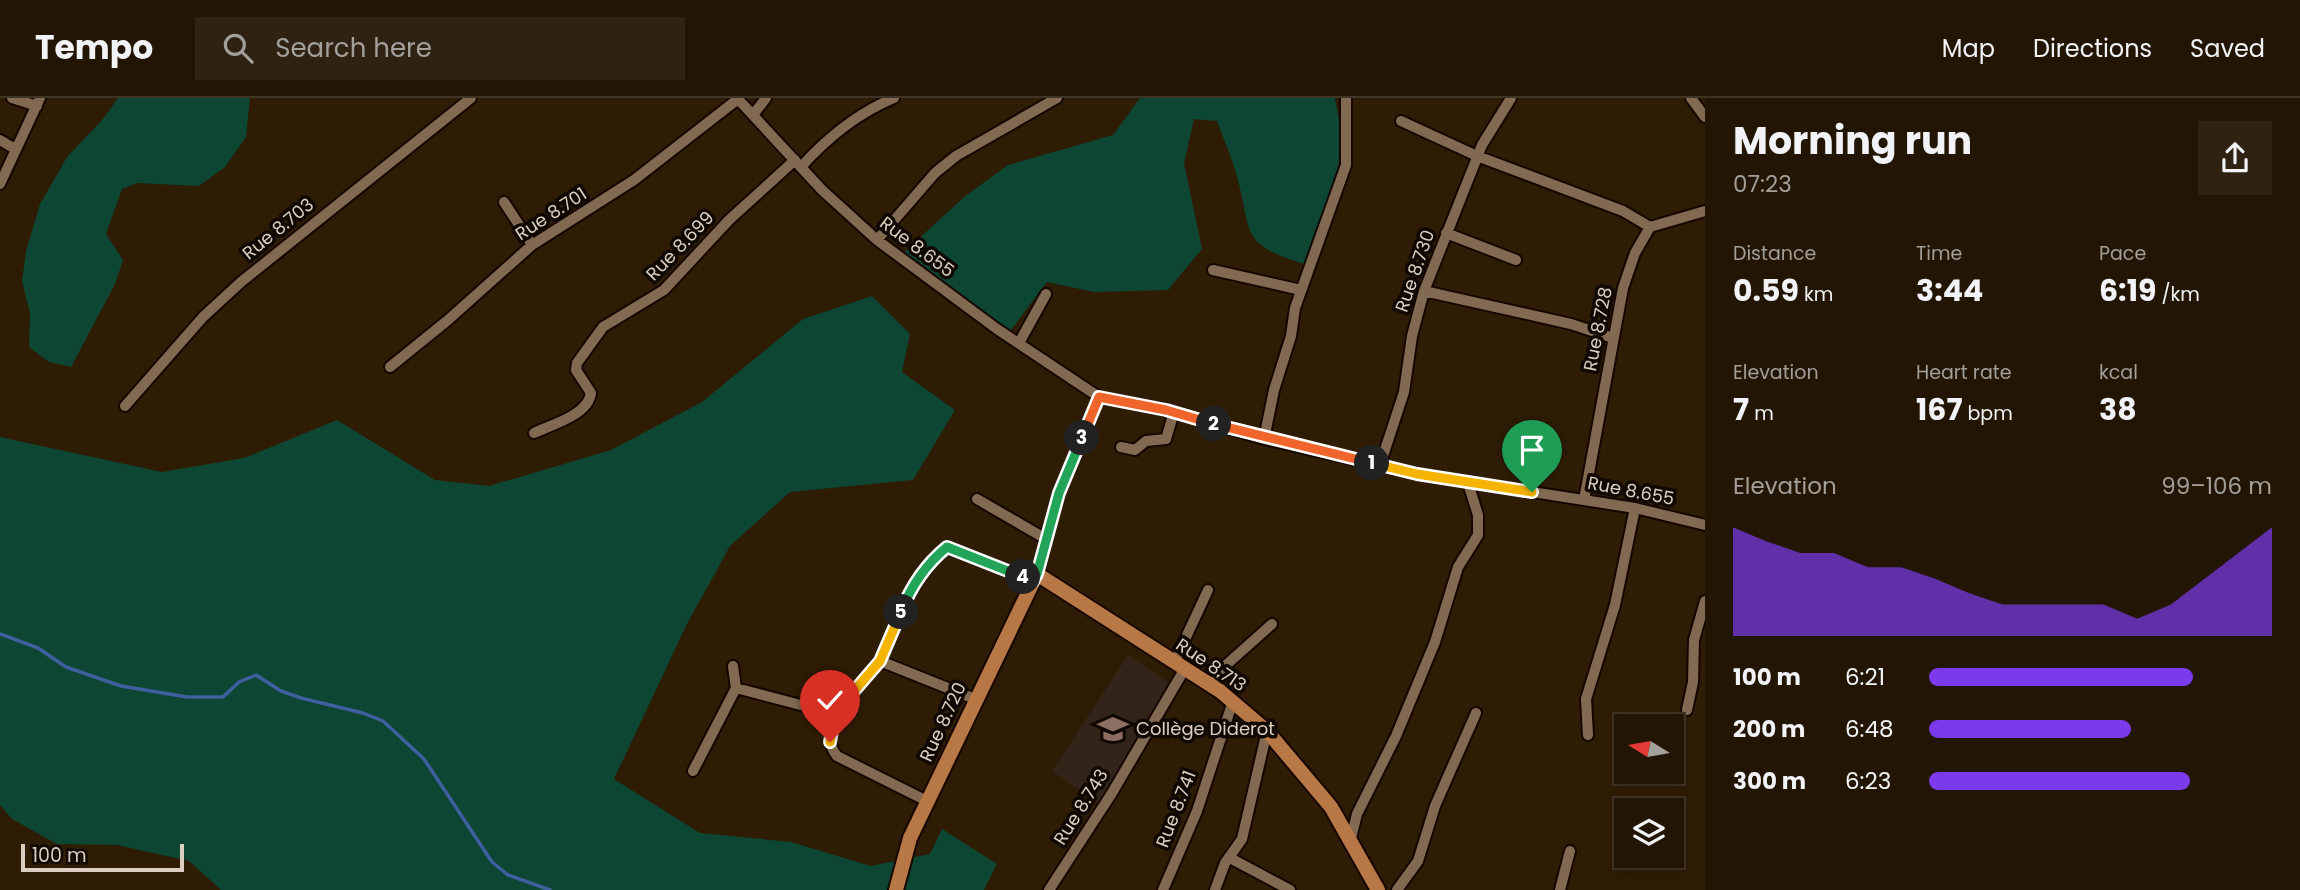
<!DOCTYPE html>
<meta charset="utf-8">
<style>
:root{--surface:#231504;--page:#2f2213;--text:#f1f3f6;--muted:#a39f9a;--line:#403426;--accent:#7c3aed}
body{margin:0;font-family:Poppins,sans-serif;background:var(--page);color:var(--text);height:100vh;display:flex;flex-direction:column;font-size:26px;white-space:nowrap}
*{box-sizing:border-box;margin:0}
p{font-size:23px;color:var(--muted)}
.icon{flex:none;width:38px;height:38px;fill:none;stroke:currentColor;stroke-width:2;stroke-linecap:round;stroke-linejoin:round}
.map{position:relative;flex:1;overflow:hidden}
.side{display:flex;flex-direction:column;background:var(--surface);width:595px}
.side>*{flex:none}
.needle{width:46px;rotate:281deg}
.tools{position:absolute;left:1614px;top:616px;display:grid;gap:14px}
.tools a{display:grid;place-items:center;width:70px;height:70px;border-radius:0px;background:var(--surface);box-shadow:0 4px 10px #0003,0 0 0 2px var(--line);font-size:35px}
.scale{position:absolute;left:21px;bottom:18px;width:163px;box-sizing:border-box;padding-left:7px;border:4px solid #dccfc1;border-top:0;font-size:19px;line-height:24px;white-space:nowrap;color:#dccfc1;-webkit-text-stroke:5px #100802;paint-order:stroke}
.pin{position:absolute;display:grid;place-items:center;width:60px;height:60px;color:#fff;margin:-72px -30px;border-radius:50% 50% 50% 0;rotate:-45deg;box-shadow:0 0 7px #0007}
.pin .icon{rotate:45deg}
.km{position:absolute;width:35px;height:35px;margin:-18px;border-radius:50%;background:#222;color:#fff;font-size:19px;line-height:35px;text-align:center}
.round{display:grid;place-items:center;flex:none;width:74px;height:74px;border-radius:0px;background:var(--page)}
.overview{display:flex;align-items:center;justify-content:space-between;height:119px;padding:0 28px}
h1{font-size:38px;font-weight:700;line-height:52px}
.metrics{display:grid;grid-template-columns:repeat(3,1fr);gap:10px;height:119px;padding:7px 28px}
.metrics div{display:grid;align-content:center}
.metrics b{font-size:30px;font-weight:700}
.metrics small{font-size:19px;font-weight:400}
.metrics p{font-size:19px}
.chart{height:196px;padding:14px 28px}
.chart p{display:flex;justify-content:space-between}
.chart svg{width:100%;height:126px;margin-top:7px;fill:var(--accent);opacity:.7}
ul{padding:0 28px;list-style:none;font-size:23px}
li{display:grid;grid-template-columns:112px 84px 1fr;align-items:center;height:52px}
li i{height:18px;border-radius:9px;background:var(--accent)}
header{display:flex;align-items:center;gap:42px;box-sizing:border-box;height:98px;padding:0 35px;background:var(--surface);border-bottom:2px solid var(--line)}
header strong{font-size:33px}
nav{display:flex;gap:38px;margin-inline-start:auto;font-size:24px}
.search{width:490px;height:63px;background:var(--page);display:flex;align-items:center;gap:18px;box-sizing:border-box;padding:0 24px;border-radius:0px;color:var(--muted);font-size:26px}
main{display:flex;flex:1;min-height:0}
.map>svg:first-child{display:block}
</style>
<header>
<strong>Tempo</strong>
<div class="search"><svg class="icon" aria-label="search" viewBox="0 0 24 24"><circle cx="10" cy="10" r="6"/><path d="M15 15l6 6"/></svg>Search here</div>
<nav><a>Map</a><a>Directions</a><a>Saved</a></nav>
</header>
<main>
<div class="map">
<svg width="1705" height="792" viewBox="0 0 1705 792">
<rect width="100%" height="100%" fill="#2f1c05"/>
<!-- education -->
<path fill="#332419" d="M 1128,557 L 1174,588 L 1098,705 L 1052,673 Z"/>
<!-- green -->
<path fill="#0d4632" d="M 118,0 L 250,0 L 246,39 L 225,69 L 199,88 L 137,85 L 122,91 L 106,136 L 123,162 L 115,186 L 71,269 L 49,264 L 29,249 L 30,215 L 22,183 L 26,153 L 40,106 L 67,59 L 103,21 Z
M 1140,0 L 1335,0 L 1342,39 L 1332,111 L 1305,166 C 1236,146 1253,133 1236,75 C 1231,57 1223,40 1217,23 L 1194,21 L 1184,65 L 1202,151 L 1168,192 L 1094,194 L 1047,184 L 1011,232 L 997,231 L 899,159 L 964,99 L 1008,67 L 1113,37 Z
M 872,198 L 910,236 L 902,274 L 955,312 L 913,382 L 790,394 L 730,448 L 687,526 L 614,681 L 700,735 L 791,744 L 871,768 L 930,756 L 942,731 L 997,766 L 984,792 L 221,792 L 189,763 L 117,747 L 57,746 L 12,721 L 0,707 L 0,339 L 162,374 L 244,360 L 337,322 L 435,382 L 489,388 L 611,352 L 702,304 L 803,221 Z"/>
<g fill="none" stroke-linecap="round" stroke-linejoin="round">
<!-- stream -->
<path stroke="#3f5f9f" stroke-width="3.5" d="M 0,536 L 38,550 L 66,569 L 121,588 L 187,599 L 223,599 L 239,584 L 256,577 L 281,593 L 301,600 L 363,615 L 383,623 L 424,661 L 492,764 L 508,777 L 550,792"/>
<!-- minor casing -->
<g stroke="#160600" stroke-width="14">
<path id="minor" d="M 12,0 L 37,8
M 737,0 L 822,92 L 877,142 L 997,231 L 1099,299 L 1166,312 L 1264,341 L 1417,376 L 1635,410 L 1705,427
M 1691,0 L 1705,19
M 753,17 L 766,0
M 1401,23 L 1477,58 L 1623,113 L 1650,129
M 0,42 L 15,51
M 801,69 C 827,40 858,15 894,0
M 0,86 L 40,0
M 504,104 L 532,147
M 1446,135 L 1516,162
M 877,142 L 935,75 L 956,58 L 1057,0
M 1213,172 L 1301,192
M 1424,193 L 1571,226 L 1613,240
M 1019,245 L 1046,196
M 390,269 L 448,222 L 532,147 L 634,82 L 738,1
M 125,308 L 203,219 L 241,184 L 471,0
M 534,335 C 553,326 588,317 591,295 L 576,272 L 577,265 L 603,229 L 664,192 L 729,122 L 795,62
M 1264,341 L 1274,292 L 1291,238 L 1295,210 L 1346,67 L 1346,0
M 1121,349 L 1135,352 L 1146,343 L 1166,341 L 1174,314
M 1380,367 L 1404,294 L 1412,238 L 1424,193 L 1482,47 L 1511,0
M 977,401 L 1046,441
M 1584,402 L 1623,190 L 1635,155 L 1650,129 L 1705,113
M 1037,476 L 1059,395 L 1099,299
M 880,563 C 899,521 910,479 947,449 L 1033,483
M 1174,565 L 1208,492
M 733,568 L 736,590
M 1207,584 L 1272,526
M 1687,612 L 1693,584 L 1694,542 L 1705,503
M 1588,637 L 1586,601 L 1615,507 L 1635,410
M 693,673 L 736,590 L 835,616
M 927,703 L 837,658 C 812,628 862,584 880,563 L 975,601
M 1351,740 L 1357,716 L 1396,638 L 1435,544 L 1458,469 L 1478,437 L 1478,417 L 1468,385
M 1230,760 L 1290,792
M 1049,792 L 1112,695 L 1184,572
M 1163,792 L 1197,713 L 1233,603
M 1215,792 L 1225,765 L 1242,741 L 1267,633
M 1397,792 L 1418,763 L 1435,708 L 1476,615
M 1560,792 L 1570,753"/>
</g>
<!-- major casing -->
<g stroke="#160600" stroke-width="18">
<path id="major" d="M 896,792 L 910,740 L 1037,476 L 1220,593 L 1267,633 L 1331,709 L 1378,792"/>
</g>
<!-- minor -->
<use href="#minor" stroke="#816a51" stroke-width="10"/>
<!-- major -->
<use href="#major" stroke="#b87846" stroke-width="14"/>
</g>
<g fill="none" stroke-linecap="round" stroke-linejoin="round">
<!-- split-1 casing -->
<g stroke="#fff" stroke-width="14">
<path id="split-1" d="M 1372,365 L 1417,376 L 1532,394"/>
</g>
<!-- split-2 casing -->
<g stroke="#fff" stroke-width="14">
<path id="split-2" d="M 1214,326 L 1372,365"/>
</g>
<!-- split-3 casing -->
<g stroke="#fff" stroke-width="14">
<path id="split-3" d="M 1082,340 L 1099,299 L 1166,312 L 1214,326"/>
</g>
<!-- split-4 casing -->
<g stroke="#fff" stroke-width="14">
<path id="split-4" d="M 1023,479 L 1033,483 L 1037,476 L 1059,395 L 1082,340"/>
</g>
<!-- split-5 casing -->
<g stroke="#fff" stroke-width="14">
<path id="split-5" d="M 901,514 C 911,488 925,467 947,449 L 1023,479"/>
</g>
<!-- split-6 casing -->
<g stroke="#fff" stroke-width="14">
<path id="split-6" d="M 830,644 L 835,615 L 880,563 L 901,514"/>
</g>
<!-- split-1 -->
<use href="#split-1" stroke="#f5b400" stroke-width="9"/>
<!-- split-2 -->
<use href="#split-2" stroke="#f0652b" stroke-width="9"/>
<!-- split-3 -->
<use href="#split-3" stroke="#f0652b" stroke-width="9"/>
<!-- split-4 -->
<use href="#split-4" stroke="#22a559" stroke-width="9"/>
<!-- split-5 -->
<use href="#split-5" stroke="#22a559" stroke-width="9"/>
<!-- split-6 -->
<use href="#split-6" stroke="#f5b400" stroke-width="9"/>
</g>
<!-- icons -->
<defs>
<g id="school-bare" transform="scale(2.415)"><path d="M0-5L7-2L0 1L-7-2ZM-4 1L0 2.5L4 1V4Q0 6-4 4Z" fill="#8d6e63" stroke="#100802" stroke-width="2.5" paint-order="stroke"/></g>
</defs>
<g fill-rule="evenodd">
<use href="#school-bare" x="1113" y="631"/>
</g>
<g text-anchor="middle" stroke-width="7" stroke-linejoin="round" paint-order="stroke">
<!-- street labels -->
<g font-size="18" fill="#dccfc1" stroke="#100802">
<text transform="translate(551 116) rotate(-33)" y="6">Rue 8.701</text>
<text transform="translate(278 131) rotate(-39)" y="6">Rue 8.703</text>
<text transform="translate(680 148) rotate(-46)" y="6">Rue 8.699</text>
<text transform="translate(917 149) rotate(37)" y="6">Rue 8.655</text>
<text transform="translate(1415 173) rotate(-71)" y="6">Rue 8.730</text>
<text transform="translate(1598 231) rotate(-79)" y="6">Rue 8.728</text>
<text transform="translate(1631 393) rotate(11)" y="6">Rue 8.655</text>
<text transform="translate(1211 567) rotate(34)" y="6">Rue 8.713</text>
<text transform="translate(943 624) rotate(-65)" y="6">Rue 8.720</text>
<text transform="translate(1081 709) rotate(-58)" y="6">Rue 8.743</text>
<text transform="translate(1176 711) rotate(-69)" y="6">Rue 8.741</text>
</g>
<!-- poi labels -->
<g font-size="18" fill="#dccfc1" stroke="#100802" text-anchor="start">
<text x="1136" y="637">Collège Diderot</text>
</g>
</g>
</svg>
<div class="tools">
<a><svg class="needle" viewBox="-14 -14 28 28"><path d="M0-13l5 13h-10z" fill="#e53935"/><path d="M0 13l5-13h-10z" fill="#a39f9a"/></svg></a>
<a><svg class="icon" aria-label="layers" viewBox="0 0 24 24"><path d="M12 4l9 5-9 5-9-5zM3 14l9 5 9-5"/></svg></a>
</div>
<div class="scale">100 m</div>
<div class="pin" style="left:1532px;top:394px;background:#1e9e55"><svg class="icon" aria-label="arrive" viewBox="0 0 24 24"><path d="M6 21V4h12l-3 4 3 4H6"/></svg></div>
<div class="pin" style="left:830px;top:644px;background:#d93025"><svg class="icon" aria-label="check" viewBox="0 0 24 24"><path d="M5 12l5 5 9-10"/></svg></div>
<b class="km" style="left:1372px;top:365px">1</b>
<b class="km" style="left:1214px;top:326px">2</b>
<b class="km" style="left:1082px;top:340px">3</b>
<b class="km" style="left:1023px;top:479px">4</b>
<b class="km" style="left:901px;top:514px">5</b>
</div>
<section class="side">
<div class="overview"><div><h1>Morning run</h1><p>07:23</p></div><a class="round"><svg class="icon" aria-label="share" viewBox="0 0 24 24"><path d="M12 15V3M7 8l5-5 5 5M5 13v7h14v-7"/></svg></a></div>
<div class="metrics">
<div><p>Distance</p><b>0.59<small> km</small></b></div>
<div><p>Time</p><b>3:44</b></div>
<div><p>Pace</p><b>6:19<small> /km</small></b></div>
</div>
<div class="metrics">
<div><p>Elevation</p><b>7<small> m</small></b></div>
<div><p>Heart rate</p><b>167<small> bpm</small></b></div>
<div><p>kcal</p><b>38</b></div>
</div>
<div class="chart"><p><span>Elevation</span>99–106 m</p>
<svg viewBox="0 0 160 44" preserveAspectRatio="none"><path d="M0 44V6L10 11L20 15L30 15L40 20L50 20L60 24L70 29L80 33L90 33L100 33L110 33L120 38L130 33L140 24L150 15L160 6V44z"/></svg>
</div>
<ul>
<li><b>100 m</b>6:21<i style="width:77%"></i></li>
<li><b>200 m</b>6:48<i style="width:59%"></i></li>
<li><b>300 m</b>6:23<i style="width:76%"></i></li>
</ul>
</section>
</main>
